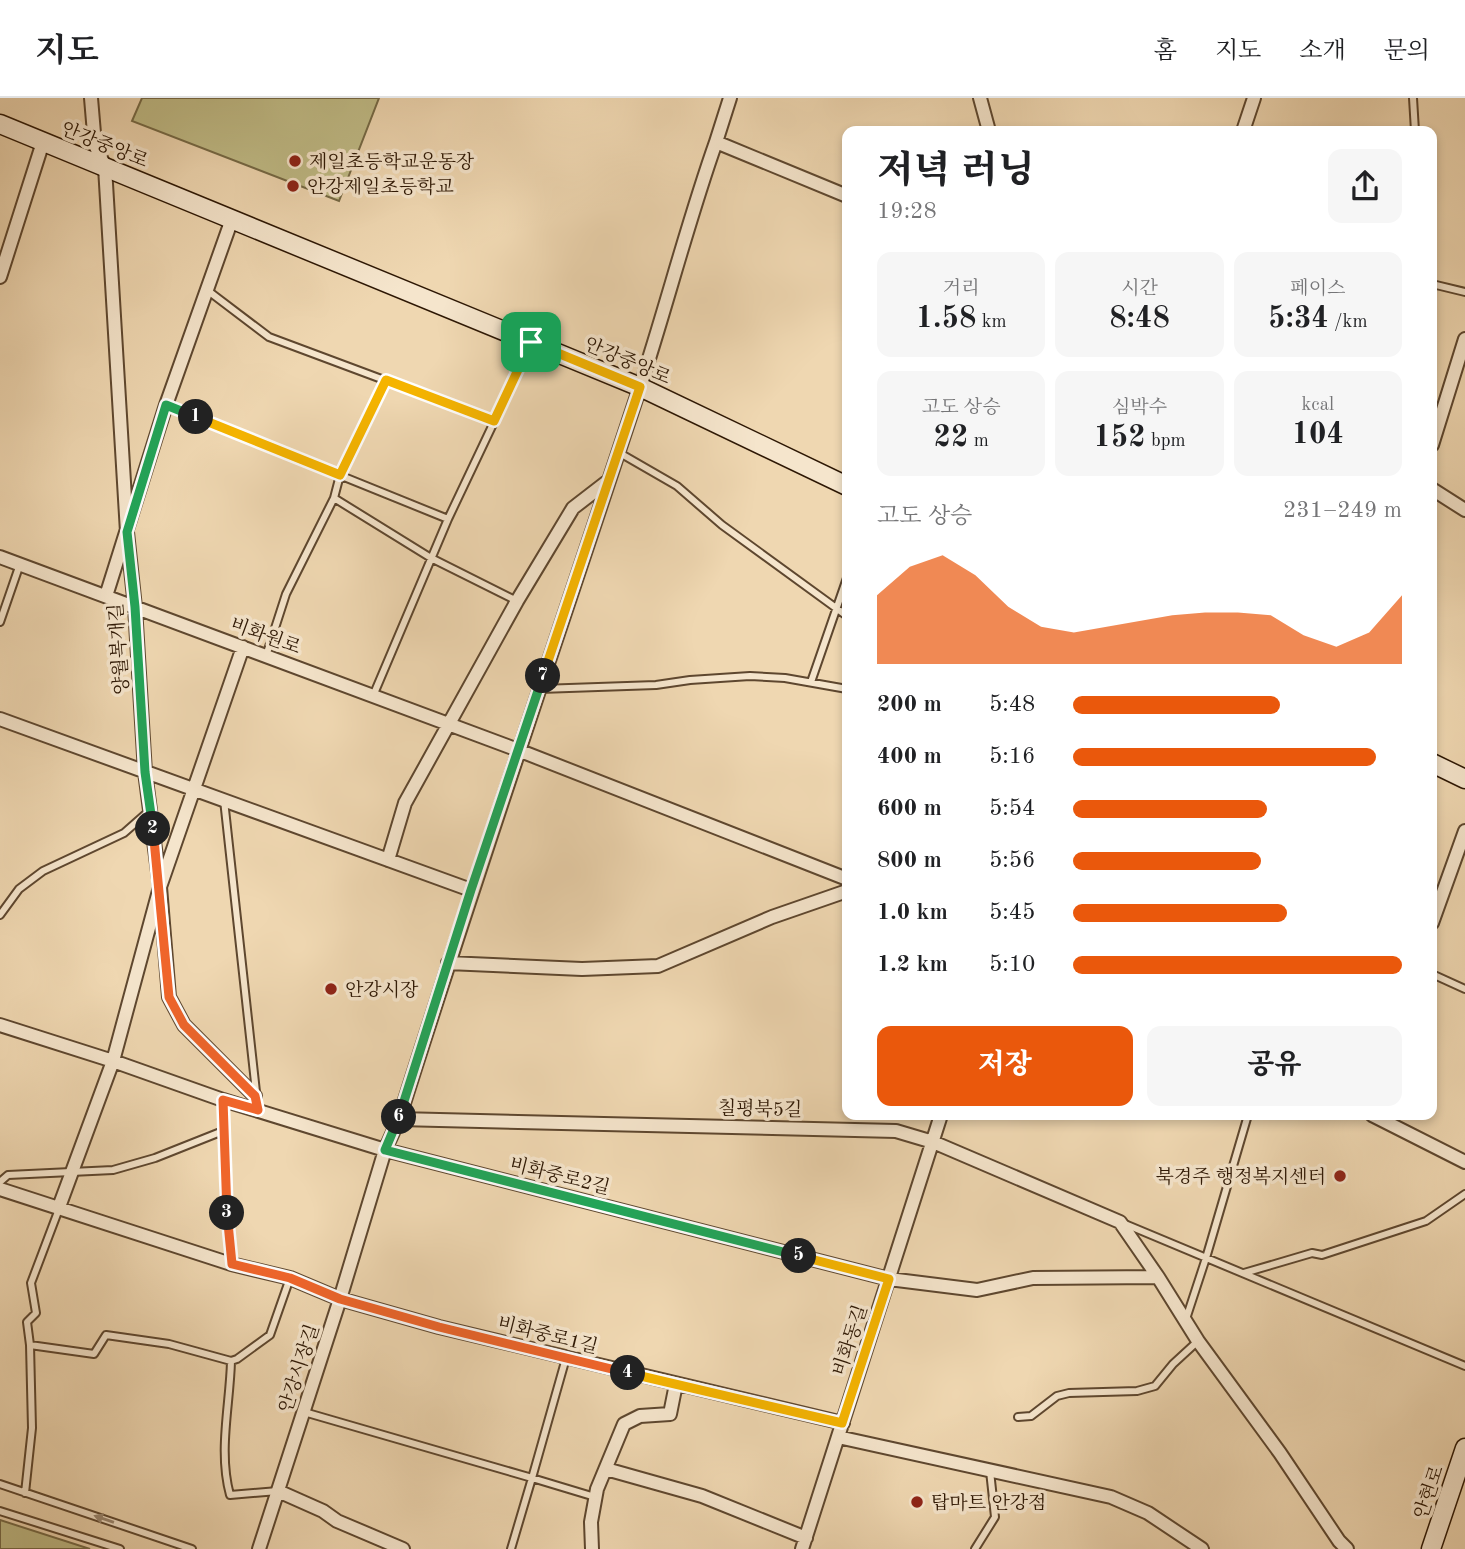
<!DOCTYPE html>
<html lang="ko">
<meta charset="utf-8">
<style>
:root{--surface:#fff;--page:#f6f6f6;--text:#202124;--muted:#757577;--line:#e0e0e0;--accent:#ea580c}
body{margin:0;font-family:"Old Standard TT","Noto Serif KR",serif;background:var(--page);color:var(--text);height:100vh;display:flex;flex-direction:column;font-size:26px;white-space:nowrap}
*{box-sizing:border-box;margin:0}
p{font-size:23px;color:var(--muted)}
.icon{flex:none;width:38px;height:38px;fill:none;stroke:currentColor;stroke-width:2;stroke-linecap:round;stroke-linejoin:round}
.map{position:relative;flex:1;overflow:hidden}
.drawer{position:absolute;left:842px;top:28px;width:595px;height:994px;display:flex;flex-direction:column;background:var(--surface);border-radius:14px;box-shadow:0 4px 10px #0003}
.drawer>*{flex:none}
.pin{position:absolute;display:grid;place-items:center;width:60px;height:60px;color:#fff;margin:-30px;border-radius:14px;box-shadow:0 4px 10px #0006}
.km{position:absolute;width:35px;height:35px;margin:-18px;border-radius:50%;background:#222;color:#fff;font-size:19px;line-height:35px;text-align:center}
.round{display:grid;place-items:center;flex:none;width:74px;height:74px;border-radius:14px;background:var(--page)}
.head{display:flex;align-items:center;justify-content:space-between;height:119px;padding:0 35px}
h1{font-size:38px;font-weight:800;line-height:52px}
.figures{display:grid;grid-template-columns:repeat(3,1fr);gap:10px;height:119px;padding:7px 35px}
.figures div{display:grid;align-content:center;border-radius:14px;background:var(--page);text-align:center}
.figures b{font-size:30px;font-weight:800}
.figures small{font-size:19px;font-weight:400}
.figures p{font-size:19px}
.chart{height:196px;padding:14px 35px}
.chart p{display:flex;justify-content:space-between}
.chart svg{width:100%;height:126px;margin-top:7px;fill:var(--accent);opacity:.7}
.action{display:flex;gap:14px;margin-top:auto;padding:14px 35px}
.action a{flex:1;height:80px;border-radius:14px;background:var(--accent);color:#fff;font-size:28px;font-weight:800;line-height:80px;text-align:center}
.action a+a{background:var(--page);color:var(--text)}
ul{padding:0 35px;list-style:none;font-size:23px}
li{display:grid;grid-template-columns:112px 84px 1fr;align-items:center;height:52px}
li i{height:18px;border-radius:9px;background:var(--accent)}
header{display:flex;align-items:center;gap:42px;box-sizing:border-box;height:98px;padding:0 35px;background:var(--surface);border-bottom:2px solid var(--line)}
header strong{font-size:33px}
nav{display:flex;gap:38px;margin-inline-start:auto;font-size:24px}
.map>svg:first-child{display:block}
</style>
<header>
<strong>지도</strong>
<nav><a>홈</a><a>지도</a><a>소개</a><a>문의</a></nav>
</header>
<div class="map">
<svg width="1465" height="1451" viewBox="0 0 1465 1451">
<rect width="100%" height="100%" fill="#efd7b1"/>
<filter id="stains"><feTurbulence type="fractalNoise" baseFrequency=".00286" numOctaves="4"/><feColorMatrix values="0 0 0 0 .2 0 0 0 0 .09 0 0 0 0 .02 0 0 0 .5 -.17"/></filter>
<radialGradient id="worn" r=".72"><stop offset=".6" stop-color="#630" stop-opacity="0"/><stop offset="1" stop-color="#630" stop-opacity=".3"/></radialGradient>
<!-- green -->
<path fill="#c0bc87" stroke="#766a46" stroke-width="2" d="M 142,0 L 379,0 L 339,103 L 132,23 Z
M 0,1422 L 90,1451 L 0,1451 Z"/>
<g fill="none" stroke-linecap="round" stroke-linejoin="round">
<!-- service casing -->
<g stroke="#5e472f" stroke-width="10">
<path id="service" d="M 1413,0 L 1415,33
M 1432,186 L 1465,194
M 207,192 L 269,239 L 494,323
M 386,282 L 340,377 L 334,400 L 431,460 L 517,503
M 166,307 L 448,421
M 618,354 L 677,388 L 722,427 L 847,518
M 0,524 L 20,466
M 266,558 L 286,496 L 334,400
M 811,584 L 847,480
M 540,591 L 656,587 L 690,582 L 750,578 L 785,580 L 847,591
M 373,598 L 448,421 L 531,246
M 224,702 L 258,1012
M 0,817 L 19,791 L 43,773 L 124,735 L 149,713
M 1432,876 L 1465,891
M 223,1002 L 225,1103 L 231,1166
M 0,1084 L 8,1077 L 113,1072 L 155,1060 L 223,1033
M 1125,1126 L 1465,1268
M 1244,1175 L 1312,1155 L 1322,1157 L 1426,1123 L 1465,1096
M 1186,1221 L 1206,1160 L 1248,1017
M 30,1247 L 27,1224 L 36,1215 L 31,1185 L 59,1111
M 231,1263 C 230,1307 218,1353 230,1397 L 278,1393
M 304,1314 L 532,1380 L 566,1260
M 1018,1319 L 1031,1318 L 1057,1298 L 1069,1295 L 1137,1293 L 1155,1288 L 1173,1266 L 1198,1243
M 0,1386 L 192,1451
M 25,1395 L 32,1330 L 30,1247 L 94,1256 L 106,1237 L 169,1246 L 231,1263 L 237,1261 L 270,1237 L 290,1180
M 0,1413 L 120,1451
M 511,1451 L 532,1380 L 595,1399
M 975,1451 L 995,1419 L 990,1373"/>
</g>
<!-- minor casing -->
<g stroke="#5e472f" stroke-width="16">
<path id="minor" d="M 91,0 L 95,47 L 105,69 L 127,434 L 135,509 L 145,674 L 160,789 L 169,899 L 184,927 L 255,998
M 980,0 L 989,33
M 1243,33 L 1254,0
M 716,44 L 730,0
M 0,179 L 43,44
M 1432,347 L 1465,241
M 1432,391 L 1465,412
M 0,459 L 518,652 L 847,781
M 106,498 L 166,307 L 232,121
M 0,621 L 471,792
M 388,762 L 405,705 L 517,503 L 573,410 L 608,383
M 1432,825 L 1465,733
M 448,865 L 582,871 L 658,868 L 772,819 L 847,793
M 0,927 L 113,963 L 223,1002 L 385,1052 L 889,1181 L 977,1192 L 1033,1180 L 1158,1179
M 1372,1017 L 1465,1064
M 399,1021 L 896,1033 L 933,1044 L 1120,1124 L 1158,1179 L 1198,1243 L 1280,1355 L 1339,1443 L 1347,1451
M 0,1091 L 231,1166 L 290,1180 L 340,1201 L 439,1229 L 843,1325
M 59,1109 L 113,963 L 160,789 L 243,549
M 838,1339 L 1111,1399 L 1148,1415 L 1202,1451
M 606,1371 L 702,1398 L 806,1440
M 278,1393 L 323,1413 L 337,1423 L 403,1451
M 259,1451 L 340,1201 L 385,1052 L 399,1021 C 476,777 559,535 639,292 C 666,210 687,126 716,44 L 847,98
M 592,1451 L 591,1424 L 597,1391 L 624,1326 L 640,1318 L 670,1316 L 676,1286
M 802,1451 L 941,1017"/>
</g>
<!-- secondary casing -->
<g stroke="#2d1704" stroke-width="21">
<path id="secondary" d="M 0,26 L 640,289 L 847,388
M 1432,665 L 1465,681
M 1431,1451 L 1465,1350"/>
</g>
<!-- service -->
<use href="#service" stroke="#f5e5cc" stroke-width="6"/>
<!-- minor -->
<use href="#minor" stroke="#f5e5cc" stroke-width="12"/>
<!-- secondary -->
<use href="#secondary" stroke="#f5e5cc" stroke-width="18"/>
</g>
<!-- one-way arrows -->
<defs><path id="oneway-solid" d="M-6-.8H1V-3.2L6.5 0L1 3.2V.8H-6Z" transform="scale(1.75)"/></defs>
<use fill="#9b8872" href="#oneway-solid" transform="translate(104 1421) rotate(-161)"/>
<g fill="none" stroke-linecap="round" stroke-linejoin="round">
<!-- split-1 casing -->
<g stroke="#fff" stroke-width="14">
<path id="split-1" d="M 196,319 L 340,377 L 386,282 L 494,323 L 531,244"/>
</g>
<!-- split-2 casing -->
<g stroke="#fff" stroke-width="14">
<path id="split-2" d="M 153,731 L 145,674 L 135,509 L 127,434 L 166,307 L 196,319"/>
</g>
<!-- split-3 casing -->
<g stroke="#fff" stroke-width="14">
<path id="split-3" d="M 153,731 L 169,899 L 184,927 L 255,998 L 258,1012 L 223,1002 L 227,1115"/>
</g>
<!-- split-4 casing -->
<g stroke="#fff" stroke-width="14">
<path id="split-4" d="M 227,1115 L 232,1166 L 290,1180 L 340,1201 L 439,1229 L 628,1275"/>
</g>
<!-- split-5 casing -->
<g stroke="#fff" stroke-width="14">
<path id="split-5" d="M 628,1275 L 842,1325 L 889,1181 L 799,1158"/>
</g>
<!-- split-6 casing -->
<g stroke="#fff" stroke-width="14">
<path id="split-6" d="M 399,1019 L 385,1052 L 799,1158"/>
</g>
<!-- split-7 casing -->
<g stroke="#fff" stroke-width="14">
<path id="split-7" d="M 399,1019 L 471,792 L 543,578"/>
</g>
<!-- split-8 casing -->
<g stroke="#fff" stroke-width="14">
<path id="split-8" d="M 531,244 L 640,289 L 543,578"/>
</g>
<!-- split-1 -->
<use href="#split-1" stroke="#f5b400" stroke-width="9"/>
<!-- split-2 -->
<use href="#split-2" stroke="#22a559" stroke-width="9"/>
<!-- split-3 -->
<use href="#split-3" stroke="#f0652b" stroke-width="9"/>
<!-- split-4 -->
<use href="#split-4" stroke="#f0652b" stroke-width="9"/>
<!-- split-5 -->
<use href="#split-5" stroke="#f5b400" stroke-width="9"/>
<!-- split-6 -->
<use href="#split-6" stroke="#22a559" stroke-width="9"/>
<!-- split-7 -->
<use href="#split-7" stroke="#22a559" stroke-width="9"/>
<!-- split-8 -->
<use href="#split-8" stroke="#f5b400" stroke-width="9"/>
</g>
<!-- markers -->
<g fill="#8f2418" stroke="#f5e5cc" stroke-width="2.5">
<circle cx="295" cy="63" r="7"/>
<circle cx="293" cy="88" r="7"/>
<circle cx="331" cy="891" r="7"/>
<circle cx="1340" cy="1078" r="7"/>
<circle cx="917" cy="1404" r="7"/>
</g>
<g text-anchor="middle" stroke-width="7" stroke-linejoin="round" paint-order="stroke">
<!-- street labels -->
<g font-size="19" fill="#2d1704" stroke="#f5e5cc">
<text transform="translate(105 46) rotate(22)" y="7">안강중앙로</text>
<text transform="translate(628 262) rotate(23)" y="7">안강중앙로</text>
<text transform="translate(266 537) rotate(20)" y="7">비화원로</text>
<text transform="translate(118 551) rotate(-94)" y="7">양월복개길</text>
<text transform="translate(760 1010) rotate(1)" y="7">칠평북5길</text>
<text transform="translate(560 1077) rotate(14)" y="7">비화중로2길</text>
<text transform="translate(548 1236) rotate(14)" y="7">비화중로1길</text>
<text transform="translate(849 1242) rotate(-72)" y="7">비화동길</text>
<text transform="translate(298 1270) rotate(-72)" y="7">안강시장길</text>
<text transform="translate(1428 1394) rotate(-71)" y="7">안현로</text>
</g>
<!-- poi labels -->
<g font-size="19" fill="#2d1704" stroke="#f5e5cc" text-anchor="start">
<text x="309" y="70">제일초등학교운동장</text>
<text x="307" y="95">안강제일초등학교</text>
<text x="345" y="898">안강시장</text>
<text x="1326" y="1085" text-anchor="end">북경주 행정복지센터</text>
<text x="931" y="1411">탑마트 안강점</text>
</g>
</g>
<rect width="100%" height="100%" filter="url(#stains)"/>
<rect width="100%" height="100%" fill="url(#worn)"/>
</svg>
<div class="pin" style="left:531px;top:244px;background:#1e9e55"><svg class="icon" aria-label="arrive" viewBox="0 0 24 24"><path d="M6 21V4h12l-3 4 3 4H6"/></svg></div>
<b class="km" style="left:196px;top:319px">1</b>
<b class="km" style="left:153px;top:731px">2</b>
<b class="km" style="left:227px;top:1115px">3</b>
<b class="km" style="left:628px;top:1275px">4</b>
<b class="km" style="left:799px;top:1158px">5</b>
<b class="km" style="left:399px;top:1019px">6</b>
<b class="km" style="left:543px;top:578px">7</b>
<section class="drawer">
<div class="head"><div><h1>저녁 러닝</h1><p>19:28</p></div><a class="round"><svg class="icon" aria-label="share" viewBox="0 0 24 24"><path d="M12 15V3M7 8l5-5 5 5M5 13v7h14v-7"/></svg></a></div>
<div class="figures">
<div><p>거리</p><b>1.58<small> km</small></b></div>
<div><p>시간</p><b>8:48</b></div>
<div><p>페이스</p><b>5:34<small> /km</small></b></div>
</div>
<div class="figures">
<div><p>고도 상승</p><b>22<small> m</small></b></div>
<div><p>심박수</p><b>152<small> bpm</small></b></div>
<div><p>kcal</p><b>104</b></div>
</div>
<div class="chart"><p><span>고도 상승</span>231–249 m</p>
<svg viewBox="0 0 160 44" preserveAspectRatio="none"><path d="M0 44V20L10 10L20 6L30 13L40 24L50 31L60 33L70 31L80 29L90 27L100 26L110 26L120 27L130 34L140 38L150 33L160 20V44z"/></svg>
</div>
<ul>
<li><b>200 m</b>5:48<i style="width:63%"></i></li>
<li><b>400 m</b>5:16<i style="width:92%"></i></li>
<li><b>600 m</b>5:54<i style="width:59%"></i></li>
<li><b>800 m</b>5:56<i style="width:57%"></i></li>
<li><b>1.0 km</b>5:45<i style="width:65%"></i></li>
<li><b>1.2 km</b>5:10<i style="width:100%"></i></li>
</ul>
<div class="action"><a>저장</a><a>공유</a></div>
</section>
</div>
